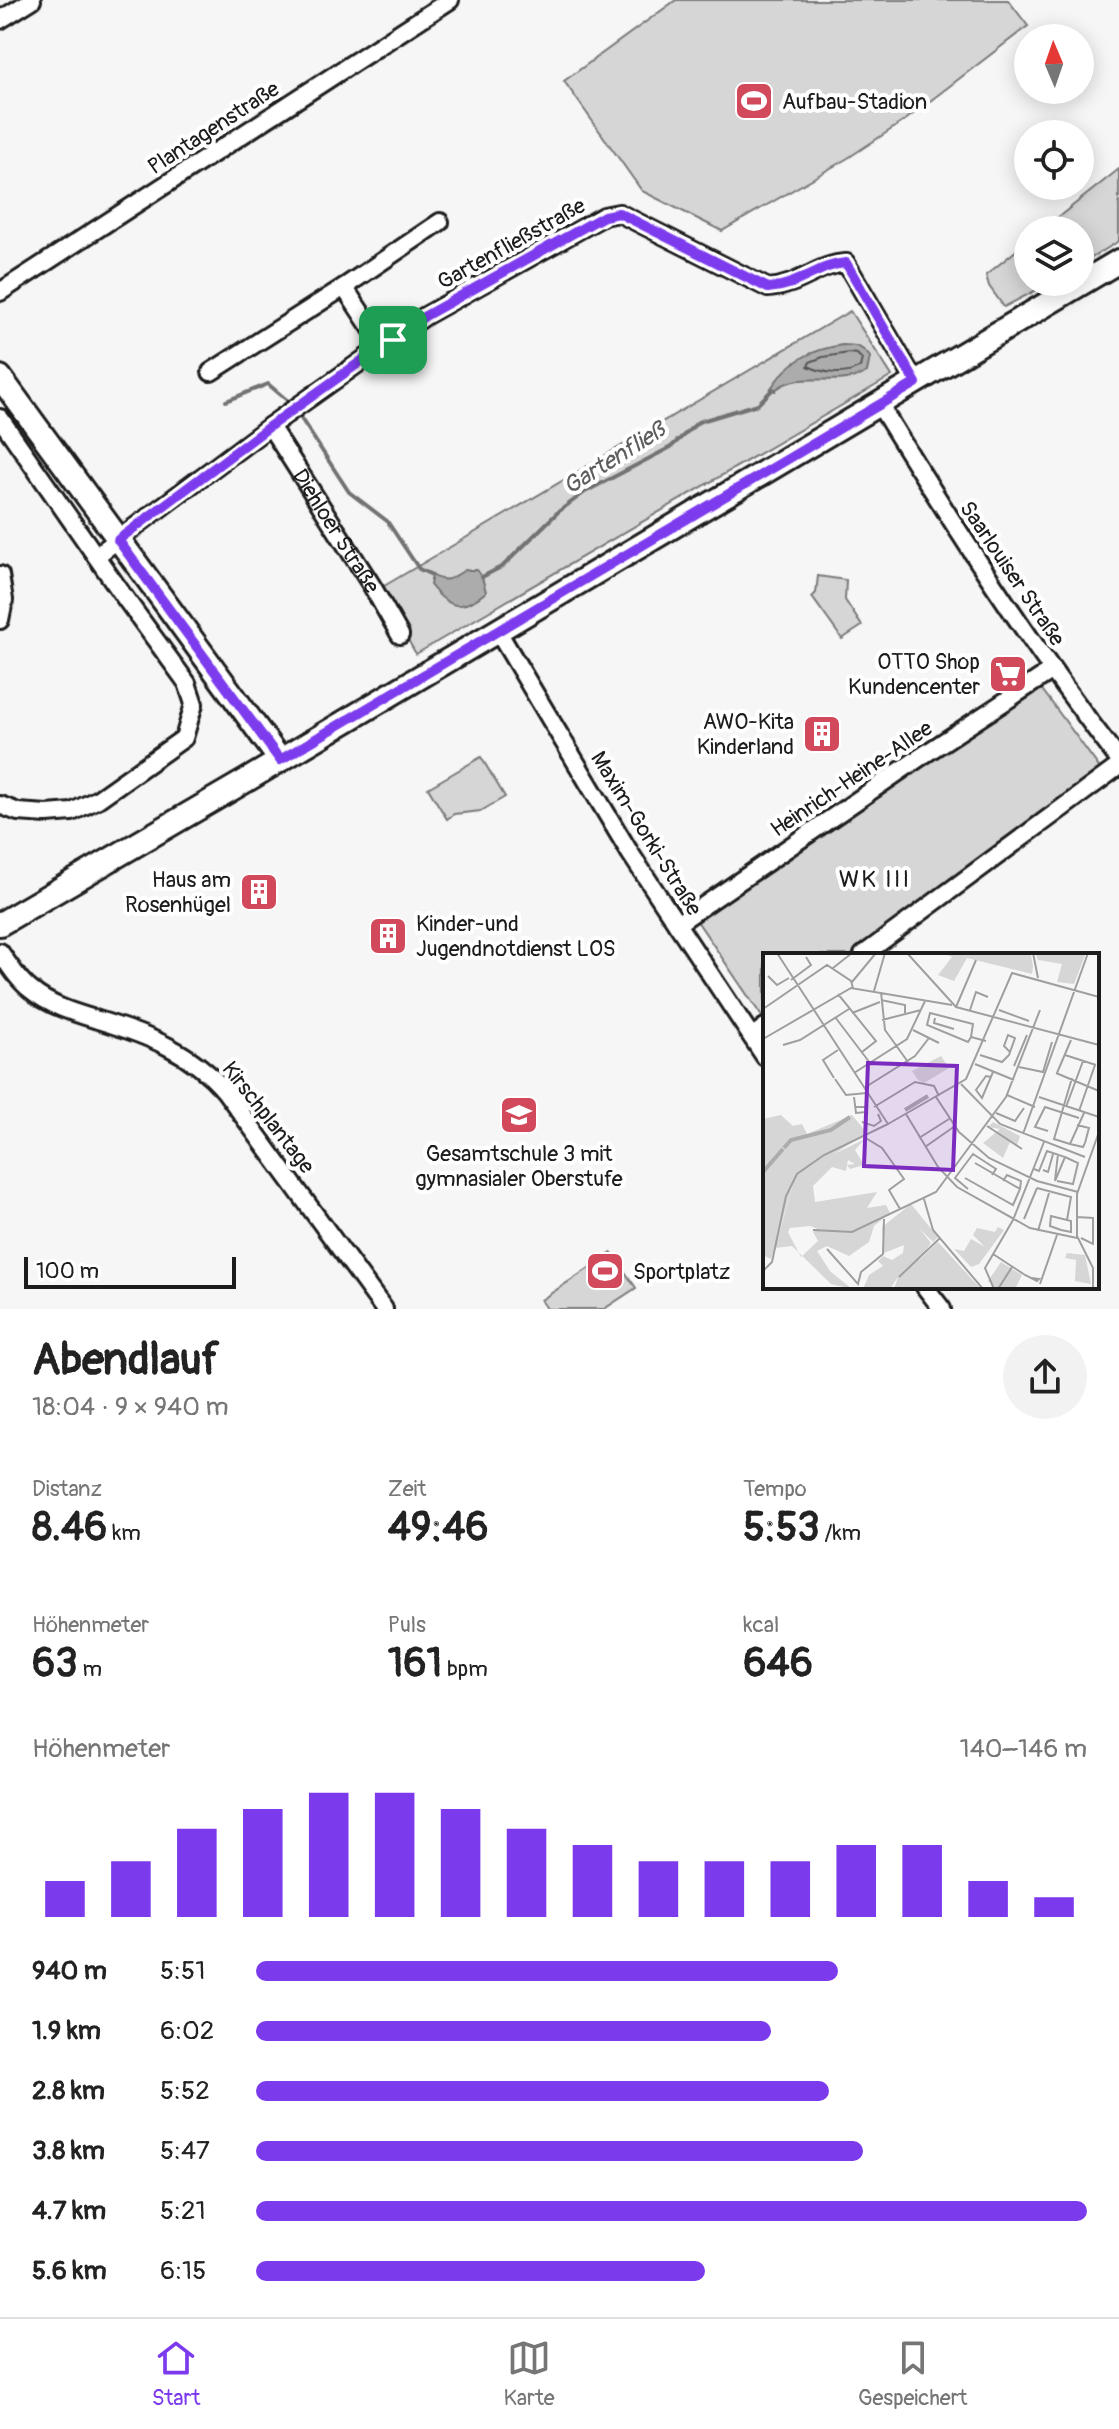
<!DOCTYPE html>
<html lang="de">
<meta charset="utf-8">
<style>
:root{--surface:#fff;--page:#f2f2f2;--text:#222;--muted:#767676;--line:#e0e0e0;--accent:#7c3aed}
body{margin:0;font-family:Pangolin,sans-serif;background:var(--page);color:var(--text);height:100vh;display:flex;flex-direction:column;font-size:30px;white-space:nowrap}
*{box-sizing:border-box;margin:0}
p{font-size:26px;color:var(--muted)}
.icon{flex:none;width:44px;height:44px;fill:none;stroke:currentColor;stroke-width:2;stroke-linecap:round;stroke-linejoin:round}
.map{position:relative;height:1309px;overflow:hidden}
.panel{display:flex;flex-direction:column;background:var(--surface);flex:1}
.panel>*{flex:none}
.needle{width:52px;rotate:358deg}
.buttons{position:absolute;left:1014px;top:24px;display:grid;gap:16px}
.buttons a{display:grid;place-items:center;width:80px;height:80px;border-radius:50%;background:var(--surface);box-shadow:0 4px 20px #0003;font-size:40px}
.scale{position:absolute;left:24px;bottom:20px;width:212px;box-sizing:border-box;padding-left:8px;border:4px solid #1c1c1c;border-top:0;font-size:22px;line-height:28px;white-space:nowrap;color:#1c1c1c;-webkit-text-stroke:6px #fff;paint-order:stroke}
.pin{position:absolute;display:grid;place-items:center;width:68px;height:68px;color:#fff;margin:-34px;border-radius:16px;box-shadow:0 4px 12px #0006}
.round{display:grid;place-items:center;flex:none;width:84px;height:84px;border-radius:42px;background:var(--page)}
.headline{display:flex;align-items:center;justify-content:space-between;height:136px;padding:0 32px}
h1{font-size:44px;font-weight:800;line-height:60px}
.metrics{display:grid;grid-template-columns:repeat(3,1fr);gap:12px;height:136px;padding:8px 32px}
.metrics div{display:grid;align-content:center}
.metrics b{font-size:40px;font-weight:800}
.metrics small{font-size:22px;font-weight:400}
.metrics p{font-size:22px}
.chart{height:224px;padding:16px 32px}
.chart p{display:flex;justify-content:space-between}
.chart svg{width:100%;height:144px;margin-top:8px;stroke:var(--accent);stroke-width:6}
ul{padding:0 32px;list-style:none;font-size:26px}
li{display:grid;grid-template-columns:128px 96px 1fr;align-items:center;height:60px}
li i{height:20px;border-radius:10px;background:var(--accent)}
.dock{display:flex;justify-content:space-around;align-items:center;height:112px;border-top:2px solid var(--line);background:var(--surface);font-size:22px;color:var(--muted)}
.dock a{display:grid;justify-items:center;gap:4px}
.dock .active{color:var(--accent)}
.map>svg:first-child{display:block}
</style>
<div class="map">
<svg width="1119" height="1309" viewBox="0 0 1119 1309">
<rect width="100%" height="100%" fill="#f6f6f6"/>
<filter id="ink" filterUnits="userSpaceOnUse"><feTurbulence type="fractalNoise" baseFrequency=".0125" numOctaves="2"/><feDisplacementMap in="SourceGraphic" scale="16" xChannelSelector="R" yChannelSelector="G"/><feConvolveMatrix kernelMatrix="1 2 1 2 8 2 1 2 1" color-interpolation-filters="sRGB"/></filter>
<g filter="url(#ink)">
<!-- green -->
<path fill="#d6d6d6" stroke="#797979" stroke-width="2" d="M 676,0 L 1008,0 L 1028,26 L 904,121 L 848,158 L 722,231 L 642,191 L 564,81 Z
M 1119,169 L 1119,241 L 1080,265 L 1080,230 L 1042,230 Z
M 1028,241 L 1028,282 L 1052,282 L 1004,307 L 989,286 L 986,275 Z
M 850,311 L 892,376 L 416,654 L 379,589 Z
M 818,576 L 846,580 L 845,600 L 862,626 L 842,639 L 812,597 L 816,593 Z
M 1038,684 L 1104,774 L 855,955 L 765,955 L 765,1021 L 695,918 Z
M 481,757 L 505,797 L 481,811 L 454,814 L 447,819 L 428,788 Z
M 612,1253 L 636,1288 L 604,1309 L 547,1309 L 541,1300 Z"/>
<!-- water -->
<path fill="#acacac" stroke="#727272" stroke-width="2" d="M 842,345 C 855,345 862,346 870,357 L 867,372 C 837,390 803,368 775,390 L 771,388 C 789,361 810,350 842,345 Z
M 465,570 L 477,570 L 482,577 L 486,592 C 462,612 449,609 430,585 L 432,575 C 446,584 452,578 465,570 Z"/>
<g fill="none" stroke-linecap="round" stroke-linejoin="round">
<!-- shore -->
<path stroke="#565656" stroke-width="2" d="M 849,353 L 857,354 L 862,359 L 860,367 C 845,377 823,373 808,366 L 810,362 L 823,357 Z"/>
<!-- stream -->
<path stroke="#727272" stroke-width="4" d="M 226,401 L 268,384 L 288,401
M 300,417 L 349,492 L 387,521 L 419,569 L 432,575
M 482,577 L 503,566 L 558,512 L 585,492 L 671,447 L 698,422 L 758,404 L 773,389 L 775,390"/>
<!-- street casing -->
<g stroke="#1c1c1c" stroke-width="22">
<g id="street">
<path d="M 0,20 L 32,0"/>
<path d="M 0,292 L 450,0"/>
<path d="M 383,346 L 344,287 L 440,222"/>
<path d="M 211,372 L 344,287"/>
<path d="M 879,404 C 954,527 1031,646 1119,760"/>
<path d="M 0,418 L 125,598 L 187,683 L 194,704 L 184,738 L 98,799 L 72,812 L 47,814 L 18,812 L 0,805"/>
<path id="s1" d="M 270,426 L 372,586 L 400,635"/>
<path d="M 96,556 L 270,426 L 425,316 L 604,216 L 619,213 L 768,288 C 800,286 818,264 846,263 L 916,383"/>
<path d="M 0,575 L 4,600 L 0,620"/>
<path d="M 497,630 L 630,853 L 765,1057"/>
<path d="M 677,924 L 919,758 L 1051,671"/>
<path d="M 0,952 C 9,965 18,980 31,990 C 50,1006 75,1013 98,1020 C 147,1035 191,1051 225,1091 L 384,1309"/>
<path d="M 863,955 L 1119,766"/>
<path d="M 752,1037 L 765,1027"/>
<path d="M 925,1287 L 942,1309"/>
</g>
</g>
<!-- secondary casing -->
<g stroke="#1c1c1c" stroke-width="28">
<path id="secondary" d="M 0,377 L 280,760
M 0,924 L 247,780 L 1119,261"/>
</g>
<!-- street -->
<use href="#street" stroke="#fff" stroke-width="16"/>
<!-- secondary -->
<use href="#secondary" stroke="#fff" stroke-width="22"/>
</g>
</g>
<g fill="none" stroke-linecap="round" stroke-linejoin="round" filter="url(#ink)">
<!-- route casing -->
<g stroke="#fff" stroke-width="16">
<path id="route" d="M 619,213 L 768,288 C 801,286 817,265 846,263 L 916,383 L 280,760 L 118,540 L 270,426 L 425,316 L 604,216 Z"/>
</g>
<!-- route -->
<use href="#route" stroke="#7c3aed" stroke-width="10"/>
</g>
<!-- icons -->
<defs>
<g id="stadium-square" transform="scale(2)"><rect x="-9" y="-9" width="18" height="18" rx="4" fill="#d1495b" stroke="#fff"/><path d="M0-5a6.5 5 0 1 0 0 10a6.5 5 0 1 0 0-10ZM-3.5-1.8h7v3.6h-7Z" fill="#fff"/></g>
<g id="supermarket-square" transform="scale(2)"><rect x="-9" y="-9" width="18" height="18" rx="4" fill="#d1495b" stroke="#fff"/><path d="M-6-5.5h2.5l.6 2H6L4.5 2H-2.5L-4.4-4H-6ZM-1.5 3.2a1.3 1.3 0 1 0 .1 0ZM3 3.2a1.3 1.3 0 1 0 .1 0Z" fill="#fff"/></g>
<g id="building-square" transform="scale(2)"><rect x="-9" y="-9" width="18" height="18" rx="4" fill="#d1495b" stroke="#fff"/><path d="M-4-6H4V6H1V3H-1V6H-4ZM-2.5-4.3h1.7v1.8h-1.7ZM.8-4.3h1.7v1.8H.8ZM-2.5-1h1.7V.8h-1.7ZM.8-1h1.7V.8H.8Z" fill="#fff"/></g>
<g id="school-square" transform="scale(2)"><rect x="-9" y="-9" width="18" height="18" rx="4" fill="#d1495b" stroke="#fff"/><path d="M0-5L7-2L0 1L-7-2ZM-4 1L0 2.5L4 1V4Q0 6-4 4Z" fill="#fff"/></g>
</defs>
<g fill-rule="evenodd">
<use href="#stadium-square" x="754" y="101"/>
<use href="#supermarket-square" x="1008" y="674"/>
<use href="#building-square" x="822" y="734"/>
<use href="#building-square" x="259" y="892"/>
<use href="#building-square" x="388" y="936"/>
<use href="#school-square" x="519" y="1115"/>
<use href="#stadium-square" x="605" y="1271"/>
</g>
<g text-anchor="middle" stroke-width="8" stroke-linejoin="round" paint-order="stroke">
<!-- poi labels -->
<g font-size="22" fill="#1c1c1c" stroke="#fff" text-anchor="start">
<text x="782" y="109">Aufbau-Stadion</text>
<text x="980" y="669" text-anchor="end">OTTO Shop<tspan x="980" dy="25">Kundencenter</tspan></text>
<text x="794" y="729" text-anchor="end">AWO-Kita<tspan x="794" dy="25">Kinderland</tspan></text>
<text x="231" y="887" text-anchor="end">Haus am<tspan x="231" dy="25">Rosenhügel</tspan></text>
<text x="416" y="931">Kinder-und<tspan x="416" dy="25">Jugendnotdienst LOS</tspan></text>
<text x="519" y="1161" text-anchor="middle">Gesamtschule 3 mit<tspan x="519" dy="25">gymnasialer Oberstufe</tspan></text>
<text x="633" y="1279">Sportplatz</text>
</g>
<!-- street labels -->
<g font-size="22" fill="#1c1c1c" stroke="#fff">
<text transform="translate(213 127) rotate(-33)" y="8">Plantagenstraße</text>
<text transform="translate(511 243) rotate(-29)" y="8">Gartenfließstraße</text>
<text dy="8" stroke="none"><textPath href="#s1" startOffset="124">Diehloer Straße</textPath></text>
<text transform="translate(1013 573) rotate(56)" y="8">Saarlouiser Straße</text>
<text transform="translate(851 778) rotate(-34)" y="8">Heinrich-Heine-Allee</text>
<text transform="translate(647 833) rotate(58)" y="8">Maxim-Gorki-Straße</text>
<text transform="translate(269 1117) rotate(52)" y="8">Kirschplantage</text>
</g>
<!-- water labels -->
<g font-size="24" font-style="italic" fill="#5d5d5d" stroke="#fff">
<text transform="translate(614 458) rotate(-32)" y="8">Gartenfließ</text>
</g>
<!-- neighbourhood labels -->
<g font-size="24" letter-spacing="2" fill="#1c1c1c" stroke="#fff">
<text x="875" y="887">WK III</text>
</g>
</g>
<!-- overview -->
<g transform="translate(763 953)">
<rect width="336" height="336" fill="#f6f6f6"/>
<path d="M 180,0 L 260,0 L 268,2 L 270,13 L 269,21 L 204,5 L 191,28 L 175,22 L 189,4 ZM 272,0 L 323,0 L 311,31 L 294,29 L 299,11 L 275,7 ZM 178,103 L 186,115 L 161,130 L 155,127 L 149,118 ZM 18,162 L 30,173 L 19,175 L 39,171 L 44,181 L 89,162 L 104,180 L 71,201 L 102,186 L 92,197 L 101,212 L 87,216 L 84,212 L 92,211 L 85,207 L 83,218 L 69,214 L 50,233 L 52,249 L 114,239 L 104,255 L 123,252 L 127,260 L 111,273 L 106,289 L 86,303 L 64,293 L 54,298 L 67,318 L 89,336 L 68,331 L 29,293 L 12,295 L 33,221 L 8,306 L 0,302 L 0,166 ZM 47,273 L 55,276 L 50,279 L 55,288 L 38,304 L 25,279 L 27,275 ZM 230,169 L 257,183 L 254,192 L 247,189 L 240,205 L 220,190 L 237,176 L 225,174 ZM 148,251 L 175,284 L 170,289 L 156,275 L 168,290 L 155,308 L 175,289 L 218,336 L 131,336 L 135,324 L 127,336 L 100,336 L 106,322 L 120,313 L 115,308 L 120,303 L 129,307 L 140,300 L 141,292 L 121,300 L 119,274 ZM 235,274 L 241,277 L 216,311 L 208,314 L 191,296 L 201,298 L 208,286 L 222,294 L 210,282 L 214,275 L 232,279 ZM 304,300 L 322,302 L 328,331 L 312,328 L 313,307 L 302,305 ZM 238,309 L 259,322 L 252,336 L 234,336 L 225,328 Z" fill="#d6d6d6" fill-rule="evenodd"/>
<path fill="none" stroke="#acacac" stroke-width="4" d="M 142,157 L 165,143M 21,195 L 28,187 L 68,177 L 87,164M 0,219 L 20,196"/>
<path fill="none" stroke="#9f9f9f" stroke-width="2" d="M 144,0 L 193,54 L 336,92M 270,0 L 275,25M 70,15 L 89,0M 5,23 L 14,32 L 26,25M 28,27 L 48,12 L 43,4M 89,29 L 113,0M 111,38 L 122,0M 118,39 L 122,77 L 145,109M 75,41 L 113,88 L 99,99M 118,47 L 142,52 L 142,60M 193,54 L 213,7M 0,56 L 64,12 L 88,28 L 90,35M 207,57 L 213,39 L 225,44M 236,57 L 266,68M 89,60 L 117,49M 72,64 L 107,110M 172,65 L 171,70 L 191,76M 119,67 L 158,57M 150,77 L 176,90M 208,84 L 205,89 L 164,72 L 167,60 L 210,71 L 208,84 L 223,88M 0,86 L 88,35 L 189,52M 20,92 L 37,87 L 86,56M 217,102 L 239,109 L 246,102 L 252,85 L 245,82 L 241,93 L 247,99M 302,102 L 333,112M 212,111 L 251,127M 251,113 L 264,82M 256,114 L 280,119 L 289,89M 91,120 L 144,86 L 162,48M 293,120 L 336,138M 294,120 L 308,87M 228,124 L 223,123 L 213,137 L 219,145 L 230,119M 71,125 L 60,107 L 75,97M 309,125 L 291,186 L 307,191 L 321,160M 72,126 L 83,142 L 104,140M 198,131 L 237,171 L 322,204M 101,135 L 152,103 L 166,85M 244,142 L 272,154M 91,144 L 93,160 L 104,159 L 102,154 L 92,154M 173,144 L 196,179 L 226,205 L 274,228 L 315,239M 276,144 L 336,164M 111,154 L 152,129 L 171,133 L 176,143M 303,154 L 320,108M 316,158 L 332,112M 233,160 L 252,168 L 261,155M 143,161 L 175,214 L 194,234 L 267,275 L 314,285M 99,169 L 111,173 L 118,168 L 115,161M 125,171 L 203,126 L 249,20 L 336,44M 224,173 L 259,196M 285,178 L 272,174 L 282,154 L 316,165M 260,181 L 325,0M 101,184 L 119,195 L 141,226 L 126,237 L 137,256M 156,185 L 186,166M 307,191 L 320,194 L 322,190 L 326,175 L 314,172M 162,194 L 192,173M 271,216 L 276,218 L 284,198 L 302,204 L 292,228M 280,217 L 285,219 L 290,201M 202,225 L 250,252 L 257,236 L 212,210M 292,227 L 295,201M 240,228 L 244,222 L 258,228 L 257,236M 294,228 L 310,231 L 315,210 L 302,204M 274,235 L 308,244 L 304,267M 205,236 L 192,225 L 210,201 L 233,216 L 229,222M 161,246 L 170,277 L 220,336M 314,264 L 330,265 L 330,291 L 318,285M 261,266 L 274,235M 56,277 L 50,277 L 89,279 L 173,239 L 243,144 L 277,57M 298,277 L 308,279 L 308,268 L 288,263 L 287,273 L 298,277M 275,278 L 286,240M 64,296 L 95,331 L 98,319 L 120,301 L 121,266M 230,301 L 262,322 L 274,328 L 276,326 L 269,325M 0,318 L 9,309 L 23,243 L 34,221 L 61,202 L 125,171 L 14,0M 136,324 L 177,285M 277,331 L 294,282M 231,336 L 222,315 L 250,267 L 281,189M 235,336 L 249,314M 330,336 L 330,315 L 314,283 L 314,241 L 336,179"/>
<path fill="#7b2cbf" fill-opacity="0.15" stroke="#7b2cbf" stroke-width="4" d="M 105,110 L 194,113 L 190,217 L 101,213 Z"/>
<rect width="336" height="336" fill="none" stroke="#1c1c1c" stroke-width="4"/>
</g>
</svg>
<div class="buttons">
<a><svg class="needle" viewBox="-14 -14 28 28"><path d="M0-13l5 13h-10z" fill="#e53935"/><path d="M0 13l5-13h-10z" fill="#767676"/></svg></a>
<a><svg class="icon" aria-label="locate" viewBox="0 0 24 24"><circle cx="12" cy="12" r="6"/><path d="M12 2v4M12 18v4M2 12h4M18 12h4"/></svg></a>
<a><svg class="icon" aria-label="layers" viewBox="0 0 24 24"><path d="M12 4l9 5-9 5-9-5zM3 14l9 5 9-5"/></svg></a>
</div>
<div class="scale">100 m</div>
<div class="pin" style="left:393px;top:340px;background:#1e9e55"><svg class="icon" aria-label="arrive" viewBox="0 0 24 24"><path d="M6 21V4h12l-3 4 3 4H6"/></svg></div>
</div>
<section class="panel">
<div class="headline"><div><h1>Abendlauf</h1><p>18:04 · 9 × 940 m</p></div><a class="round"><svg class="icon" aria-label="share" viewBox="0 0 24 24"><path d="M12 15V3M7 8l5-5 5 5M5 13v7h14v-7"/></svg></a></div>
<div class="metrics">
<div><p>Distanz</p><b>8.46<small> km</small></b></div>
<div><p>Zeit</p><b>49:46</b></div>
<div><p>Tempo</p><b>5:53<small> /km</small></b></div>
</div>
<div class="metrics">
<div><p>Höhenmeter</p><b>63<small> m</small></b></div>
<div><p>Puls</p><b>161<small> bpm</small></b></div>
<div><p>kcal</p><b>646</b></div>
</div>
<div class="chart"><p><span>Höhenmeter</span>140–146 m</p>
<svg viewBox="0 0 160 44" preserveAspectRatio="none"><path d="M5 44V33M15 44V27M25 44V17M35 44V11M45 44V6M55 44V6M65 44V11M75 44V17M85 44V22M95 44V27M105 44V27M115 44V27M125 44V22M135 44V22M145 44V33M155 44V38"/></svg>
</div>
<ul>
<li><b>940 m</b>5:51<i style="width:70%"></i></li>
<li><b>1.9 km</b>6:02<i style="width:62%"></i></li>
<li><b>2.8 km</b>5:52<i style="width:69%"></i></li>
<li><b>3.8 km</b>5:47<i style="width:73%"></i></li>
<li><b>4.7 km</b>5:21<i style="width:100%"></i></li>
<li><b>5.6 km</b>6:15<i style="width:54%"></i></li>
</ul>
</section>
<nav class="dock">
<a class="active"><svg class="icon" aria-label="home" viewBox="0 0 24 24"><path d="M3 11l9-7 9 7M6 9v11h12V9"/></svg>Start</a>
<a><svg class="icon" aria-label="map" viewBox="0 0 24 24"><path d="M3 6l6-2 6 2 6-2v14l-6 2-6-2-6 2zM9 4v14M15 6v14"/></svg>Karte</a>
<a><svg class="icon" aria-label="saved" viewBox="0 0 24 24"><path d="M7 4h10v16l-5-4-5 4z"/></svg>Gespeichert</a>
</nav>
